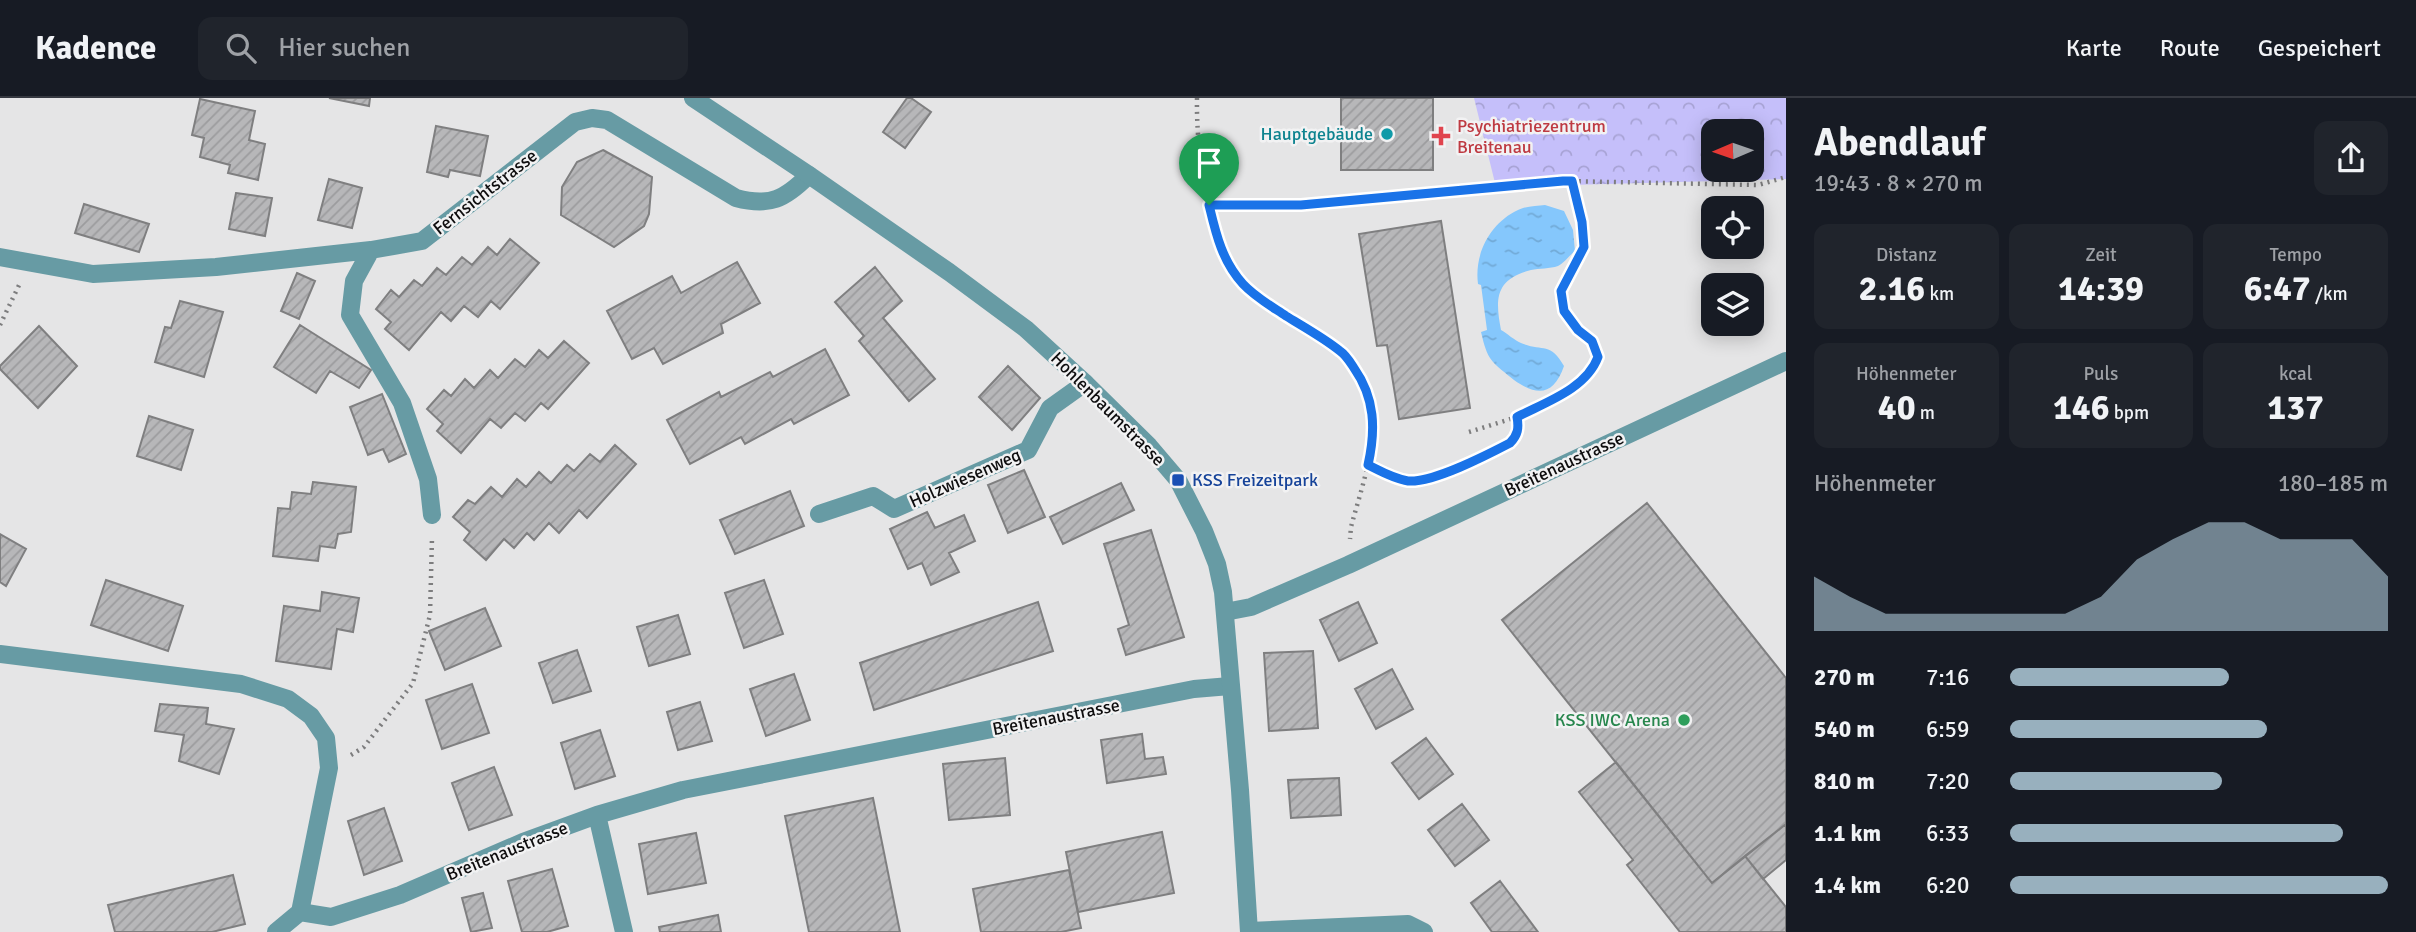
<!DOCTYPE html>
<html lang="de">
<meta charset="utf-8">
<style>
:root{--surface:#171b24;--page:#20242c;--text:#f1f3f6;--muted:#9ea1a6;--line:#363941;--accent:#98b0be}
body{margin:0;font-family:Signika,sans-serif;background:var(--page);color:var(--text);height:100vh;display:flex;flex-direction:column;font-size:26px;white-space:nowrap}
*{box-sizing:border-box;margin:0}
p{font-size:23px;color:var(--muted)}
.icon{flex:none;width:38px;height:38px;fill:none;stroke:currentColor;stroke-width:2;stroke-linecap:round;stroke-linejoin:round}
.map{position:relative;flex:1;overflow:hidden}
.drawer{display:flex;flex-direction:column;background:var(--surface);width:630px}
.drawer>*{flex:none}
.needle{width:46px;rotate:268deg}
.controls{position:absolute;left:1701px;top:21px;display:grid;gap:14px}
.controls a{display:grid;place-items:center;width:63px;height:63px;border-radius:14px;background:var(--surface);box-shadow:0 4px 18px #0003;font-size:35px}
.pin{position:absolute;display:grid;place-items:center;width:60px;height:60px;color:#fff;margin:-72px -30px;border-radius:50% 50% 50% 0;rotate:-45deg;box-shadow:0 0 7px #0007}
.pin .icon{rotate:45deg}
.round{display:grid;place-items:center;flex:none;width:74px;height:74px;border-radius:14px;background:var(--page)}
.overview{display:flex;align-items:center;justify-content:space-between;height:119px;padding:0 28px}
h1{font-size:38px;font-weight:800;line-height:52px}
.stats{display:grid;grid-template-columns:repeat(3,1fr);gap:10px;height:119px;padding:7px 28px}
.stats div{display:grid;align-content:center;border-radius:14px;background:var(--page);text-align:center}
.stats b{font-size:35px;font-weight:800}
.stats small{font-size:19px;font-weight:400}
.stats p{font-size:19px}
.chart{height:196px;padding:14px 28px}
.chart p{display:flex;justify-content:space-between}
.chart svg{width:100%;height:126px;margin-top:7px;fill:var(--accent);opacity:.7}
ul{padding:0 28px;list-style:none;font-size:23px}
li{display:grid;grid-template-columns:112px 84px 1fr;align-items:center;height:52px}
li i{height:18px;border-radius:9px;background:var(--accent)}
header{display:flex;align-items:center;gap:42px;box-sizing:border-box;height:98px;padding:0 35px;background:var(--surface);border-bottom:2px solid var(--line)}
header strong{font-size:33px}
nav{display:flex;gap:38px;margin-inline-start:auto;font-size:24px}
.search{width:490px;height:63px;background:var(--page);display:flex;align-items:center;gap:18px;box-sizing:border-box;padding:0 24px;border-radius:14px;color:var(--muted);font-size:26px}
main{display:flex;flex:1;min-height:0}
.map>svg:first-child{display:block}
</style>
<header>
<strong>Kadence</strong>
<div class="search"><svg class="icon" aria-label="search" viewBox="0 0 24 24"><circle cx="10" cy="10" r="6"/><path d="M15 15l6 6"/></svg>Hier suchen</div>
<nav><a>Karte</a><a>Route</a><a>Gespeichert</a></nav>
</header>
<main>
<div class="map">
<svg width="1786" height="834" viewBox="0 0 1786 834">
<defs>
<pattern id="park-crowns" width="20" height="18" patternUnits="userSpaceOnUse" patternTransform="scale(1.75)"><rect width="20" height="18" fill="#c5bffa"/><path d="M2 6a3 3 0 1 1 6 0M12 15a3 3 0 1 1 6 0" fill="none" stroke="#a8a3d5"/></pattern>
<pattern id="water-ripples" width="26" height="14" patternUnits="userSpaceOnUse" patternTransform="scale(1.75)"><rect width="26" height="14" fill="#85c7fc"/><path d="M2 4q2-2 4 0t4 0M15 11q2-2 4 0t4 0" fill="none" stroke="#72aad7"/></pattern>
<pattern id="building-hatch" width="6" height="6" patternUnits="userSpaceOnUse" patternTransform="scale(1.75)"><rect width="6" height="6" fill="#b7b7b9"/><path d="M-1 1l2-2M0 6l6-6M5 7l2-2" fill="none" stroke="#9c9c9e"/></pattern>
</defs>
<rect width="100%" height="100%" fill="#e5e5e6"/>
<!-- park -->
<path fill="url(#park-crowns)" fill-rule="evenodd" d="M 1474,0 L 1786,0 L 1786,81 L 1496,89 ZM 1713,33 L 1752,33 L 1752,72 L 1713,72 Z"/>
<!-- water -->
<path fill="url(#water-ripples)" d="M 1545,107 L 1564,113 L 1573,132 L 1575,153 C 1570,157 1564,165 1558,168 C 1550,171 1539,170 1531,172 C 1495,181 1495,201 1501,232 C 1508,236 1514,242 1521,245 C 1542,254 1550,243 1564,268 C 1554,297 1538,299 1514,282 C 1506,275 1496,269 1490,260 C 1485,252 1483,242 1481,234 L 1487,232 L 1481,187 L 1478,186 C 1474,156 1490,125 1518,112 C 1525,108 1537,108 1545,107 Z"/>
<!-- building -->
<path fill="url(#building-hatch)" stroke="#7f7f80" stroke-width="2" d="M 329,0 L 370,0 L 369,8 Z
M 907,0 L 911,0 L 931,14 L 905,50 L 883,34 Z
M 1341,0 L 1433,0 L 1433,72 L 1341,72 Z
M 200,1 L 255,13 L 249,42 L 265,46 L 258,82 L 228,75 L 230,67 L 200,59 L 204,40 L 192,37 Z
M 436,28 L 488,38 L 480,78 L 450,72 L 448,79 L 427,74 Z
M 603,52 L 652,79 L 649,116 L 644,128 L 614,149 L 561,117 L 562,89 L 577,64 Z
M 329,81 L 362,90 L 352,130 L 318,122 Z
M 236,95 L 272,100 L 265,138 L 229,131 Z
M 84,106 L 149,126 L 139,154 L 75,135 Z
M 1441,123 L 1470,310 L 1399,321 L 1387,247 L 1377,248 L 1359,136 Z
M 510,141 L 539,165 L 500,211 L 491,203 L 478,219 L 464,208 L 451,223 L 441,214 L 409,252 L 385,231 L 391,224 L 376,211 L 391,192 L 399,199 L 414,182 L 422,188 L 437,170 L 446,177 L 462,159 L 472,167 L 488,149 L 497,157 Z
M 737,164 L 760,205 L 721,226 L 723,235 L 663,266 L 654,250 L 632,261 L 607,213 L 672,178 L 681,195 Z
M 875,169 L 902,203 L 883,220 L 935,281 L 909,303 L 859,243 L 864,238 L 835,204 Z
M 297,175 L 315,183 L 299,221 L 281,213 Z
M 180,203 L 223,214 L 204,279 L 155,264 L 165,229 L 171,230 Z
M 300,227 L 371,272 L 359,290 L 330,273 L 316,295 L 274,269 Z
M 39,228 L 77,268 L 38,310 L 0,271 L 0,268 Z
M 564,243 L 589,265 L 548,311 L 541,305 L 525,323 L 515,315 L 501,330 L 490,321 L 461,355 L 437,333 L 443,326 L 427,311 L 444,292 L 451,298 L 465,281 L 474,290 L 490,272 L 498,280 L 515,261 L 525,269 L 539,252 L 548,260 Z
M 825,251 L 849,297 L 794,326 L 791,321 L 745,346 L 741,339 L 690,366 L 667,322 L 719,294 L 721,299 L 770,274 L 773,279 Z
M 1008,268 L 1040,300 L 1012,332 L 979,299 Z
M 382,296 L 406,356 L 389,364 L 383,351 L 368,357 L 350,309 Z
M 149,318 L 193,332 L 181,372 L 137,358 Z
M 615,347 L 636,366 L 587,420 L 579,412 L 559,435 L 549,425 L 534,442 L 527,435 L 514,450 L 504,441 L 486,462 L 464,442 L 470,434 L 453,419 L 468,402 L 475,406 L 491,389 L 502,399 L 517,381 L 526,389 L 539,374 L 551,385 L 567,367 L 574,373 L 590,356 L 600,364 Z
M 1024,372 L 1045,419 L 1008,435 L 988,387 Z
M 313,384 L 356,389 L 351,434 L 338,436 L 335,450 L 320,448 L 318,463 L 273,458 L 278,410 L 290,411 L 292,394 L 311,396 Z
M 1121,385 L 1134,412 L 1063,446 L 1050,419 Z
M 790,393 L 804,428 L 735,456 L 720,422 Z
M 1647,405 L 1786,580 L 1786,726 L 1712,785 L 1502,522 Z
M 927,414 L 935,430 L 964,417 L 975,443 L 949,455 L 959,474 L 931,487 L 922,465 L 908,471 L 890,431 Z
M 1151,432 L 1184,539 L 1126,557 L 1118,531 L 1129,527 L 1104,446 Z
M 0,436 L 26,451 L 6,488 L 0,484 Z
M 106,482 L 183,508 L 168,553 L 91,527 Z
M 764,482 L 783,536 L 744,550 L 725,495 Z
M 322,494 L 359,500 L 353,534 L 337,531 L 331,571 L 276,563 L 284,508 L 320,513 Z
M 1038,504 L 1053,553 L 874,612 L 860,565 Z
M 1358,504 L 1377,545 L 1339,563 L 1320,522 Z
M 485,510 L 501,548 L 445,572 L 429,533 Z
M 678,517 L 690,556 L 649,568 L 637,529 Z
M 577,552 L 591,593 L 553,605 L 539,565 Z
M 1313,553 L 1318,630 L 1269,633 L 1264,555 Z
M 1392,571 L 1413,611 L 1376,631 L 1355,591 Z
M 794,576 L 810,622 L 766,638 L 750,591 Z
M 472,586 L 489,635 L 442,651 L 426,602 Z
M 700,604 L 712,643 L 678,652 L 667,614 Z
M 160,606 L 208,610 L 206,626 L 234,631 L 219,676 L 179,663 L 184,637 L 155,633 Z
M 600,632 L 615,678 L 575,691 L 561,645 Z
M 1142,636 L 1145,661 L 1163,659 L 1166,676 L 1107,685 L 1101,642 Z
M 1426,640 L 1453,676 L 1419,701 L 1392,665 Z
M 1005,660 L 1010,717 L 949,722 L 943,666 Z
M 1616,664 L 1712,785 L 1745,758 L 1786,809 L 1786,834 L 1680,834 L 1627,767 L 1633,762 L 1579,694 Z
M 494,669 L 512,717 L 469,732 L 452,685 Z
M 1339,680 L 1341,717 L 1291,720 L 1288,682 Z
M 873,700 L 900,834 L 809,834 L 785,718 Z
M 1462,706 L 1489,742 L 1455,768 L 1428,732 Z
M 384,710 L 402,763 L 364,777 L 348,723 Z
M 1786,726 L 1786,762 L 1763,781 L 1745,758 Z
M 1162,734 L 1174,795 L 1078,814 L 1066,754 Z
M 696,735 L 706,785 L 648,796 L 639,746 Z
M 552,771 L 568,828 L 547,834 L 522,834 L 508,783 Z
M 1069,772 L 1081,830 L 1061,834 L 981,834 L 973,791 Z
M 233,777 L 245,826 L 212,834 L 115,834 L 108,807 Z
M 1500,783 L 1538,834 L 1492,834 L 1471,805 Z
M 483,795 L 492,830 L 471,834 L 462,800 Z
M 718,817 L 721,834 L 660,834 L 659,829 Z"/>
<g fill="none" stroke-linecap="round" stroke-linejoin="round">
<!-- path -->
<path stroke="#7d7d7e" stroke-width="4.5" stroke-dasharray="2 5" stroke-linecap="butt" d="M 1197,0 C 1196,52 1207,143 1241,183 C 1259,205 1287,218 1310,233 C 1320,240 1332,246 1341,254 C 1346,258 1350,265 1354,271 C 1389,320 1365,376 1351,429 L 1350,441
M 1209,107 L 1301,107 L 1563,83 L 1758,87 L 1786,79
M 0,227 L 21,183
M 1469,334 L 1517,319 L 1583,284 L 1593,272 L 1598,259 L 1592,243 L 1578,232 L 1564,213 L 1561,193 L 1584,149 L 1582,124 L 1572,84
M 1368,367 C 1380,374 1394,381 1408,383 C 1434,385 1487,357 1510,345 C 1518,337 1519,330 1517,319
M 351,657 L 364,649 L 413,585 L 430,517 L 432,440"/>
<!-- minor -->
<path stroke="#679ba4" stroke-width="18" d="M 371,152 L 354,183 L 350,217 L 402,305 L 428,381 L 432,417
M 0,159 L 93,176 L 216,169 L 371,152 L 422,143 L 575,24 L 592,20 L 607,22 L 736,100 C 770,109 785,101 809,77
M 819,416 L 873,398 L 894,411 L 1028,352 L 1050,310 L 1085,285
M 1225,514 L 1251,509 L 1348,467 L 1786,263
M 0,556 L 241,586 L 288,601 L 311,618 L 326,640 L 329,670 L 300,814 L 331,819 L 400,797 L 523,744 L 597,717 L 683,692 L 1194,591 L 1230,588
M 597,717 L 624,834
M 1249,833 L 1408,826 L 1424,834
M 276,834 L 300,814"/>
<!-- tertiary -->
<path stroke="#679ba4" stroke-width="18" d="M 693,0 L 809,77 L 949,174 L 1026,231 L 1085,285 L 1149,348 L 1178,382 L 1204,433 L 1217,466 L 1223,494 L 1240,692 L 1249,834"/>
</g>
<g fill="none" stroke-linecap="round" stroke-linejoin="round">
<!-- route casing -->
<g stroke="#fff" stroke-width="14">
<path id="route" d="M 1563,83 L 1572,83 L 1582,124 L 1584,149 L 1561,193 L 1564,213 L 1578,232 L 1592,243 L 1598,259 C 1586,291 1546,304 1517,319 C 1519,330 1518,337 1510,345 C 1487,357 1433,385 1408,383 C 1394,381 1380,373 1368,367 C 1376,331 1375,300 1354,270 C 1350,264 1346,257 1340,253 C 1324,240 1304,229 1286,218 C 1271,208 1255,199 1243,186 C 1222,163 1216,136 1209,107 L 1301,107 Z"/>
</g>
<!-- route -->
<use href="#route" stroke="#1a73e8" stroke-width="9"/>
</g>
<!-- markers -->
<circle fill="#0f9aa8" stroke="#f2f2f3" stroke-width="2.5" cx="1387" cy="36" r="7"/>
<path fill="#e0444e" stroke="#f2f2f3" stroke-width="2.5" d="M1437.5 27.5h7v7h7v7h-7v7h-7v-7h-7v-7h7z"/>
<rect fill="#1a4fb4" stroke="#f2f2f3" stroke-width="2.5" x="1171" y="375" width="14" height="14" rx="3.5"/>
<circle fill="#2e9e5b" stroke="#f2f2f3" stroke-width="2.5" cx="1684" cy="622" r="7"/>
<g text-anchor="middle" stroke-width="5" stroke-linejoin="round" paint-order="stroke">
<!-- health labels -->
<g font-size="18" fill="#be3a42" stroke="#f2f2f3" text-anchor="start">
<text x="1457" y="34">Psychiatriezentrum<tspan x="1457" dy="21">Breitenau</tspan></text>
</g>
<!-- culture labels -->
<g font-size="18" fill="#0d838f" stroke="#f2f2f3" text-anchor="end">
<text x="1373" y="42">Hauptgebäude</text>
</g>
<!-- street labels -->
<g font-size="18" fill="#0e0d0e" stroke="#f2f2f3">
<text transform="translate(485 94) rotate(-38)" y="6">Fernsichtstrasse</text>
<text transform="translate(1108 311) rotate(45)" y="6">Hohlenbaumstrasse</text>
<text transform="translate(1564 366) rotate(-25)" y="6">Breitenaustrasse</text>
<text transform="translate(965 380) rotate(-24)" y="6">Holzwiesenweg</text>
<text transform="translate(1056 619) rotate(-11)" y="6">Breitenaustrasse</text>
<text transform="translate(507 753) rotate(-22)" y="6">Breitenaustrasse</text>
</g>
<!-- transit labels -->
<g font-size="18" fill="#164399" stroke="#f2f2f3" text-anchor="start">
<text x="1192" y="388">KSS Freizeitpark</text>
</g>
<!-- leisure labels -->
<g font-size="18" fill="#27864d" stroke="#f2f2f3" text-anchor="end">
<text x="1670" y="628">KSS IWC Arena</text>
</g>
</g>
</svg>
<div class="controls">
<a><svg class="needle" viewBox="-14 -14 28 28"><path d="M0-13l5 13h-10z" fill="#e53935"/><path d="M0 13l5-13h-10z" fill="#9ea1a6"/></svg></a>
<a><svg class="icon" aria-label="locate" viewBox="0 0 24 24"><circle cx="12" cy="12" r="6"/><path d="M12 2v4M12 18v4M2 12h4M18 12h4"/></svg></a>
<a><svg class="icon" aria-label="layers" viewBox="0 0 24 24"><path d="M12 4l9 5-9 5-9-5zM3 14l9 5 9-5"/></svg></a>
</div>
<div class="pin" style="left:1209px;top:107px;background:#1e9e55"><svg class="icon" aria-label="arrive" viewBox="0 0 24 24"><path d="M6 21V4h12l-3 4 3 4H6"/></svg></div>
</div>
<section class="drawer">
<div class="overview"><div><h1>Abendlauf</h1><p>19:43 · 8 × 270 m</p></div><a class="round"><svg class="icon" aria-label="share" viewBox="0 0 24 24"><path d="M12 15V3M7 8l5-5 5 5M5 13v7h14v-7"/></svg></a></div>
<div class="stats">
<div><p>Distanz</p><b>2.16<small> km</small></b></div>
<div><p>Zeit</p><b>14:39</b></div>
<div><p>Tempo</p><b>6:47<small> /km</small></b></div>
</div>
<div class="stats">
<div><p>Höhenmeter</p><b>40<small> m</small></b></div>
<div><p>Puls</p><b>146<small> bpm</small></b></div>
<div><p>kcal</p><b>137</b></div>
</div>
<div class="chart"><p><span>Höhenmeter</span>180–185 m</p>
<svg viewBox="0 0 160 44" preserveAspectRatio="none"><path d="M0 44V25L10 32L20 38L30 38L40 38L50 38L60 38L70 38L80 32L90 19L100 12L110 6L120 6L130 12L140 12L150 12L160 25V44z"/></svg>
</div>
<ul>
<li><b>270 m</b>7:16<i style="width:58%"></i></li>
<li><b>540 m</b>6:59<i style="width:68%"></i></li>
<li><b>810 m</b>7:20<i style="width:56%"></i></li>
<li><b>1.1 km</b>6:33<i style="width:88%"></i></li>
<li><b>1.4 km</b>6:20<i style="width:100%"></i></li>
</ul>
</section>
</main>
